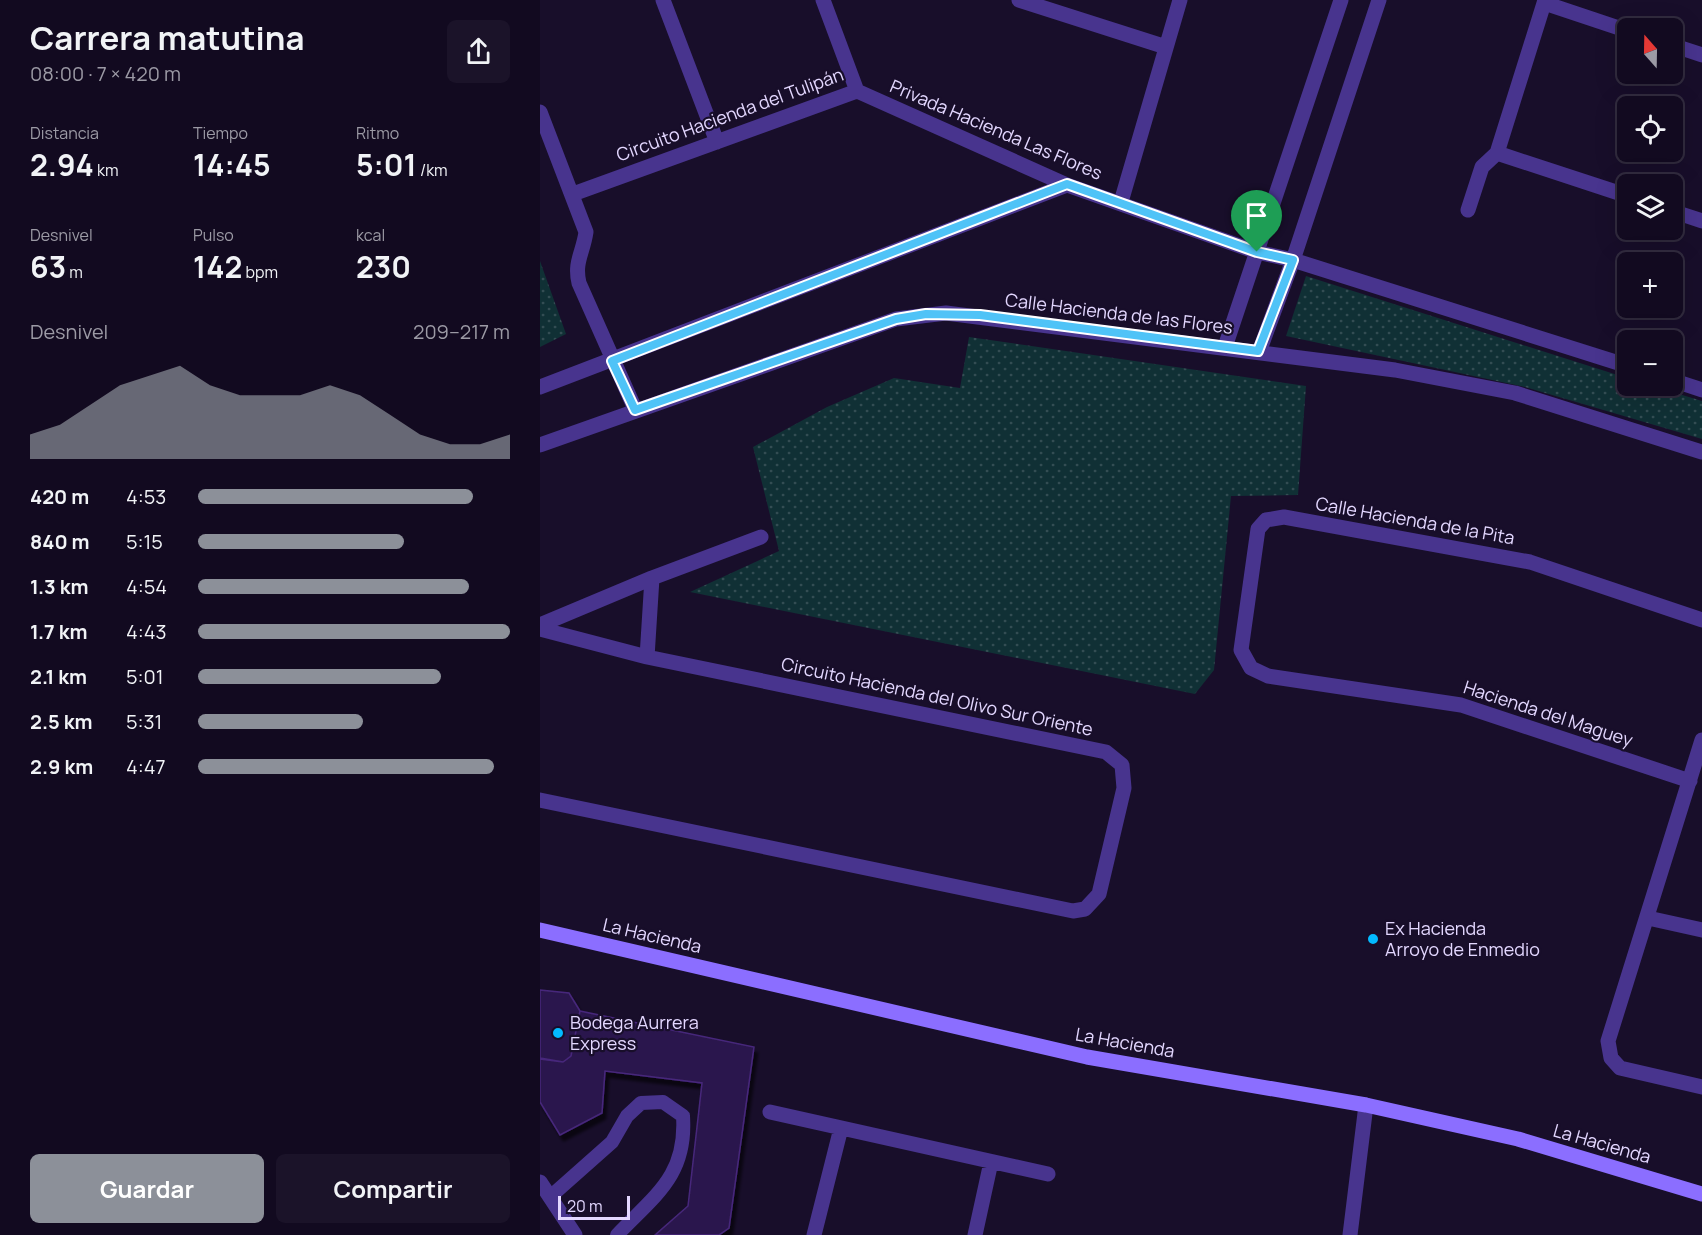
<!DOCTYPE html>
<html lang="es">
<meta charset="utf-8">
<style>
:root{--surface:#120a20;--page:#1b1329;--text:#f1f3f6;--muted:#9c9aa5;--line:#312b3e;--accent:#8c9099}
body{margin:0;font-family:Manrope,sans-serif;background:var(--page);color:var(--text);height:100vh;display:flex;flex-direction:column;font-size:22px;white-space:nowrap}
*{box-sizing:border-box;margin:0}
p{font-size:20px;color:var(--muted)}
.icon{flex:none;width:33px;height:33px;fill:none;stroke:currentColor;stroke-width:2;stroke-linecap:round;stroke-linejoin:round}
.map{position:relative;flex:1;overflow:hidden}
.side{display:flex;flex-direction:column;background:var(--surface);width:540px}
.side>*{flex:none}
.needle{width:39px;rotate:340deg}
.buttons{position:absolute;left:1077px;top:18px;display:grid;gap:12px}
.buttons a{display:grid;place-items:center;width:66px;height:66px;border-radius:9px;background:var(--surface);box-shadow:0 6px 24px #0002,0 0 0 2px var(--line);font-size:30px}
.scale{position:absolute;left:18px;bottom:15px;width:72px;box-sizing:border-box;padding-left:6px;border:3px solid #e3d7ff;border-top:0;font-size:16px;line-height:21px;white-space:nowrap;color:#e3d7ff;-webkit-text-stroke:4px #180e2a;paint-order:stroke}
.pin{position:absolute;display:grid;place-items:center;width:51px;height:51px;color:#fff;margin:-62px -26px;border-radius:50% 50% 50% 0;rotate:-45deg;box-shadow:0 0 6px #0007}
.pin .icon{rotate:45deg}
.round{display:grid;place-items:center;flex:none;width:63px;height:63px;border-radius:9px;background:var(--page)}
.head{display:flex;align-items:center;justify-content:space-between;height:102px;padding:0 30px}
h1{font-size:33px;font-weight:700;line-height:45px}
.stats{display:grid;grid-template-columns:repeat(3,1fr);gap:9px;height:102px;padding:6px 30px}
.stats div{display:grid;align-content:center}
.stats b{font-size:30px;font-weight:700}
.stats small{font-size:16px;font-weight:400}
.stats p{font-size:16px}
.chart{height:168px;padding:12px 30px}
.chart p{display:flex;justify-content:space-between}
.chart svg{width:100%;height:108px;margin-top:6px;fill:var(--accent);opacity:.7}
.cta{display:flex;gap:12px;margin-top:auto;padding:12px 30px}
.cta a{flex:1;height:69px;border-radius:9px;background:var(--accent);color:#fff;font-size:24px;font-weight:700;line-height:69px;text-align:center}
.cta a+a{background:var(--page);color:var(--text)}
ul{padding:0 30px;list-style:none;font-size:20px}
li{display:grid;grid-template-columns:96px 72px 1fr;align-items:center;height:45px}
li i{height:15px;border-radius:8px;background:var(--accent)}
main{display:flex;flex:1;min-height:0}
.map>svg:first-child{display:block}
</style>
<main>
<section class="side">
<div class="head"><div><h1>Carrera matutina</h1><p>08:00 · 7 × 420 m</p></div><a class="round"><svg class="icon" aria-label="share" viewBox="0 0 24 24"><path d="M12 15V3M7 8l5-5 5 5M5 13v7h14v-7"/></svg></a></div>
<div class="stats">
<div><p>Distancia</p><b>2.94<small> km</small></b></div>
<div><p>Tiempo</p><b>14:45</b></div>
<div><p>Ritmo</p><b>5:01<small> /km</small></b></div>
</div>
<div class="stats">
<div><p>Desnivel</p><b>63<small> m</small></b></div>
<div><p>Pulso</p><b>142<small> bpm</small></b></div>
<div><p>kcal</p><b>230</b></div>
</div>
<div class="chart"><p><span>Desnivel</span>209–217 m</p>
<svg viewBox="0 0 160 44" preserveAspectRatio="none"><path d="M0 44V34L10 30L20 22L30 14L40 10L50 6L60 14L70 18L80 18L90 18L100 14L110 18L120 26L130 34L140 38L150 38L160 34V44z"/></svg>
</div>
<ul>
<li><b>420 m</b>4:53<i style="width:88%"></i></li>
<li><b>840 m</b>5:15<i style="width:66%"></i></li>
<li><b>1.3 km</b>4:54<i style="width:87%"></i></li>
<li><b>1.7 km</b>4:43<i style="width:100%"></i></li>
<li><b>2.1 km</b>5:01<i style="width:78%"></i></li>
<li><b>2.5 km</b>5:31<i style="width:53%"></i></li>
<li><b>2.9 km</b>4:47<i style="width:95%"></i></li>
</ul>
<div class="cta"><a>Guardar</a><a>Compartir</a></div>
</section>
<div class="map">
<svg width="1162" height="1235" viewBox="0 0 1162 1235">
<defs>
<pattern id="grass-dots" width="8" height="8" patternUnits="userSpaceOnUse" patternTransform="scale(1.5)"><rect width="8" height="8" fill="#103035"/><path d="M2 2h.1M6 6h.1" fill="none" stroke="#334d53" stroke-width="1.8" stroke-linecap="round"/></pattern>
<filter id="shadow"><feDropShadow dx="3.5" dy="6" stdDeviation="1.5" flood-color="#0009"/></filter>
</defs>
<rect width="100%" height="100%" fill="#180e2a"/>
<!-- grass -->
<path fill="url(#grass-dots)" d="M 0,261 L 26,334 L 0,347 Z
M 766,276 L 1087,378 L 1088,386 L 1113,386 L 1162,401 L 1162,439 L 985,387 L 746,336 Z
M 429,337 L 766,386 L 758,495 L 691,496 L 674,670 L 655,694 L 150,592 L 239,551 L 213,447 L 287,407 L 354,378 L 420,388 Z"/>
<!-- building -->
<path fill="#2c184d" stroke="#47287c" stroke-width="1.5" filter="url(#shadow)" d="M 0,990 L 29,993 L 40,1011 L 31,1056 L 23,1062 L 0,1058 Z
M 40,1011 L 214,1047 L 189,1228 L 179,1235 L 115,1235 L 148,1206 L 162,1083 L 65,1071 L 62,1113 L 20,1135 L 0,1102 L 0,1059 L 23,1062 L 31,1056 Z"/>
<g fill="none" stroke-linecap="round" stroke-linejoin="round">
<!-- lane -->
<path stroke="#48348e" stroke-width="14" d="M 10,1197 L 72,1142 L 87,1116 L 101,1103 L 123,1102 L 143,1116 C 147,1176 115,1195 77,1235"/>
<!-- street -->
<path stroke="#48348e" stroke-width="15" d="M 123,0 L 177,142
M 479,0 L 626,47
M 1004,3 L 1088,31
M 1132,45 L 1162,55
M 317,91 L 527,185 L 717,252 L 753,260 L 1088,366
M 0,112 L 46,232 C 43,253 34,262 39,283 L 95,409
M 957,153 L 1088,196
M 33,194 L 317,91 L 283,0
M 581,202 L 640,0
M 928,210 L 942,167 L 957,153 L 1005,0
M 1132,211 L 1162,221
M 685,347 L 801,0
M 719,352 L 753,260 L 839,0
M 1132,380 L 1162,390
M 0,387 L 527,185
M 0,445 L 356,319 L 406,313 L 855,370 L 975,393 L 1162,452
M 0,625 L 112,578 L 221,537
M 0,629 L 107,657 L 566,752 L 582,765 L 584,788 L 559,894 L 545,909 L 533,911 L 0,800
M 107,657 L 112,578
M 1162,740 L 1068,1041 L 1071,1058 L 1080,1068 L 1162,1087
M 1150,781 L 921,705 L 728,676 L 711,668 L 701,650 L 718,529 L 726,520 L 744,517 L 990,562 L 1162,620
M 1108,918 L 1162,930
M 230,1112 L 508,1174
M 0,1182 L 35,1235
M 274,1235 L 301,1128
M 435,1235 L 451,1162
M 810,1235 L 826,1105"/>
<!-- secondary -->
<path stroke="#8b6eff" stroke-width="15" d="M 0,930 L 547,1057 L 826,1105 L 978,1139 L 1162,1194"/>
</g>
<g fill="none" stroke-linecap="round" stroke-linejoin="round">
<!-- route casing -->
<g stroke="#fff" stroke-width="12">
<path id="route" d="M 527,184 L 717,252 L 753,260 L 718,351 L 440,315 L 386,314 L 356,319 L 95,410 L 72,361 Z"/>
</g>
<!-- route -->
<use href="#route" stroke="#4fc3f7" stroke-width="8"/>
</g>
<!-- markers -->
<g fill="#03baff" stroke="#180e2a" stroke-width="2">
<circle cx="833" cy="939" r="6"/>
<circle cx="18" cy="1033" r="6"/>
</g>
<g text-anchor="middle" stroke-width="4.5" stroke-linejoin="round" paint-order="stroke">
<!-- street labels -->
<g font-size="18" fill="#e3d7ff" stroke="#180e2a">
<text transform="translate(190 115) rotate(-20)" y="6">Circuito Hacienda del Tulipán</text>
<text transform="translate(456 130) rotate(23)" y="6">Privada Hacienda Las Flores</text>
<text transform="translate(579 314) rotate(7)" y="6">Calle Hacienda de las Flores</text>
<text transform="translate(875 521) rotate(10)" y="6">Calle Hacienda de la Pita</text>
<text transform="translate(397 697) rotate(12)" y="6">Circuito Hacienda del Olivo Sur Oriente</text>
<text transform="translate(1008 714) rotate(18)" y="6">Hacienda del Maguey</text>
<text transform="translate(112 936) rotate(13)" y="6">La Hacienda</text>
<text transform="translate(585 1043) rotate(10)" y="6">La Hacienda</text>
<text transform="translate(1062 1144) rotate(16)" y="6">La Hacienda</text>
</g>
<!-- poi labels -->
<g font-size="18" fill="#e3d7ff" stroke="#180e2a" text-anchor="start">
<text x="845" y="935">Ex Hacienda<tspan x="845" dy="21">Arroyo de Enmedio</tspan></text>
<text x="30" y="1029">Bodega Aurrera<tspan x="30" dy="21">Express</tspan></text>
</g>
</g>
</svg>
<div class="buttons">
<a><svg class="needle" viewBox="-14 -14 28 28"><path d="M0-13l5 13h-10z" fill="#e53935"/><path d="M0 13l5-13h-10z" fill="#9c9aa5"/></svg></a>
<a><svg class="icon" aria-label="locate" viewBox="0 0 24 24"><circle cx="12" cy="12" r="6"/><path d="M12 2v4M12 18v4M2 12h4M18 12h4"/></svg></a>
<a><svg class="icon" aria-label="layers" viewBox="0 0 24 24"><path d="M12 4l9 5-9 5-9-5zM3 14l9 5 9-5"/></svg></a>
<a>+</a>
<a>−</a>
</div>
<div class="scale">20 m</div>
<div class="pin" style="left:717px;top:252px;background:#1e9e55"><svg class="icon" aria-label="arrive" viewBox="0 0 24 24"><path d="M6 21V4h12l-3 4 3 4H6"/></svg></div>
</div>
</main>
